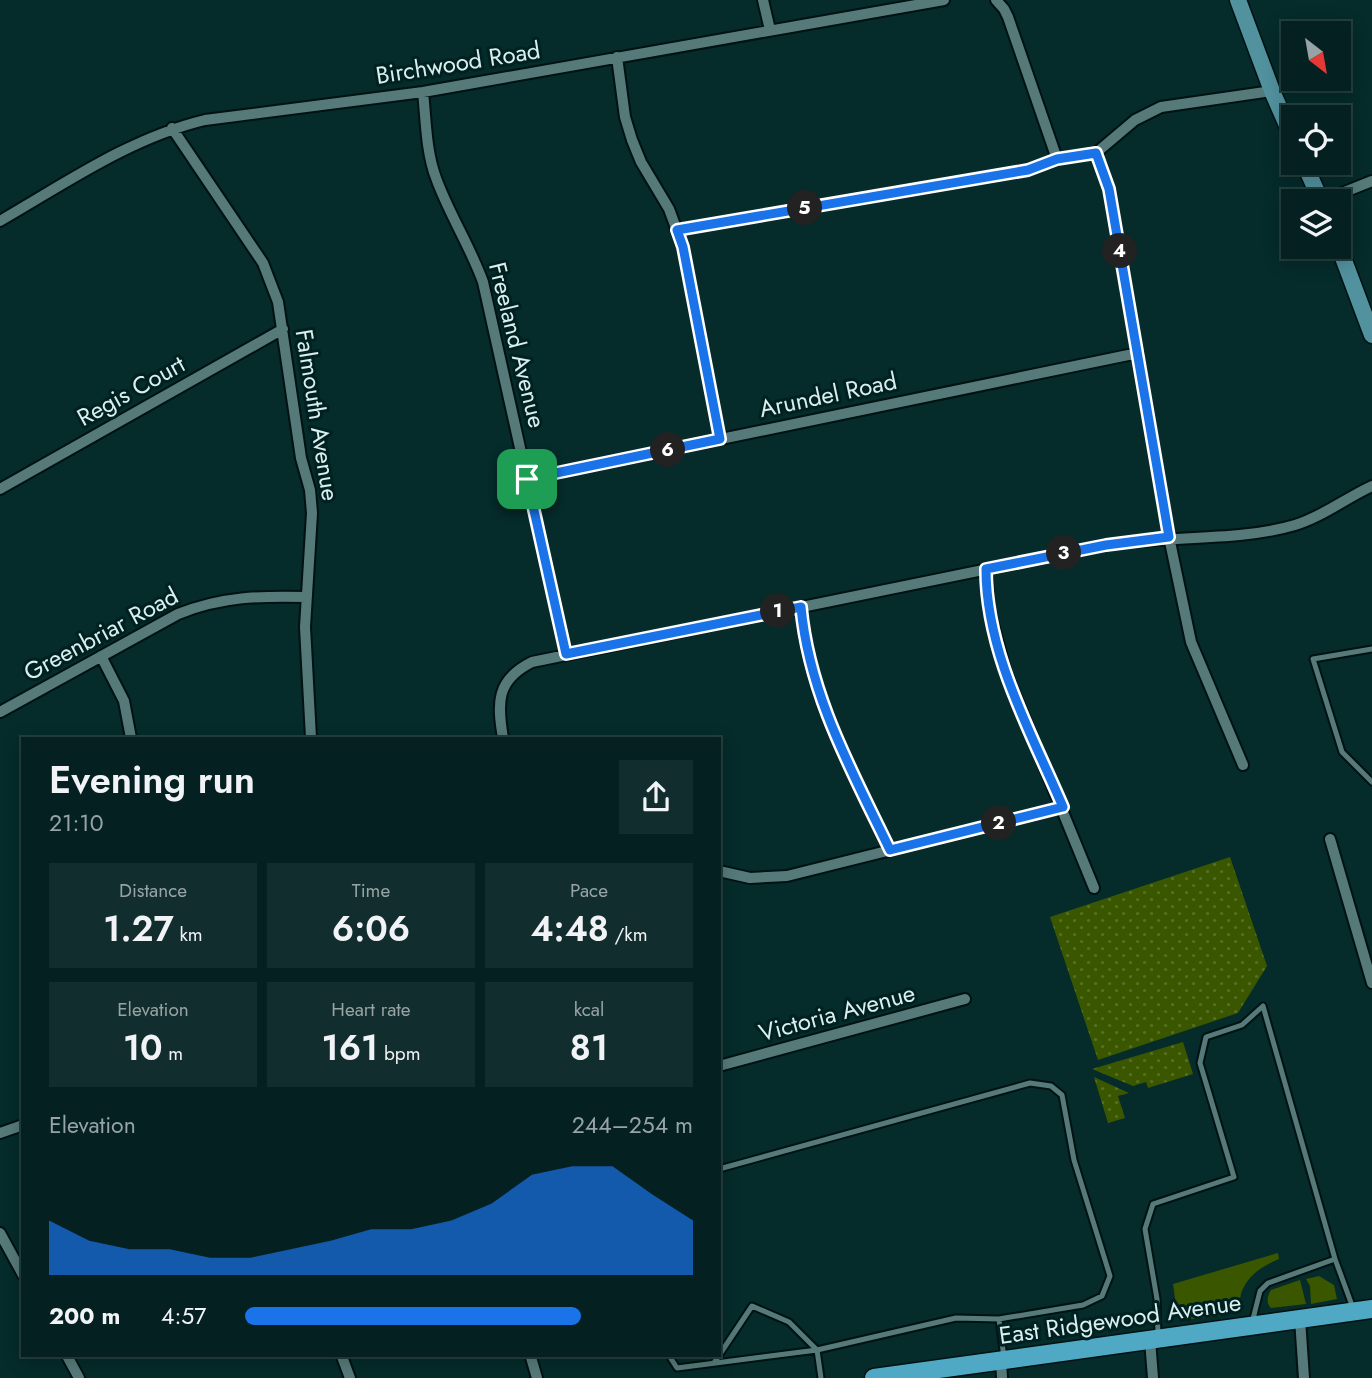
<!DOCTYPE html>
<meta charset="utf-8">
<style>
:root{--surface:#042020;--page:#122d2d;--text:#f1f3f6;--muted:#97a3a5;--line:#253e3e;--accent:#1a73e8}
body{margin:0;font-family:Jost,sans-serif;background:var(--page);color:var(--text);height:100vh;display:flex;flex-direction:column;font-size:26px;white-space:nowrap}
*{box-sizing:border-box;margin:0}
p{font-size:23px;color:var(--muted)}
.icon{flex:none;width:38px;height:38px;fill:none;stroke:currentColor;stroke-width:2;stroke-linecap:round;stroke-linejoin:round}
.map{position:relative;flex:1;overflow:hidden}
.sheet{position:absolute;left:21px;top:737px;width:700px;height:620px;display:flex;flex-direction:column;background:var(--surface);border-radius:0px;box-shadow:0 4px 18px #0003,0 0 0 2px var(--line)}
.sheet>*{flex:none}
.needle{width:46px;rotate:149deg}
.tools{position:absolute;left:1281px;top:21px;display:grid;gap:14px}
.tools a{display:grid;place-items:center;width:70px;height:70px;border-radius:0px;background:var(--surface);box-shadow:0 4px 18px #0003,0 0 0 2px var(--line);font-size:35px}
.pin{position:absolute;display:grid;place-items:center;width:60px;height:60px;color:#fff;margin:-30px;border-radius:14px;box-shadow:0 4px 10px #0006}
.km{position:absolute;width:35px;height:35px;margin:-18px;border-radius:50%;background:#222;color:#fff;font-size:19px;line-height:35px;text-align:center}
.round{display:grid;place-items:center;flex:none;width:74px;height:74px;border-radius:0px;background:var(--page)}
.overview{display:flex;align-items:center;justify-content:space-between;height:119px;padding:0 28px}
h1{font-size:38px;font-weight:600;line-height:52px}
.metrics{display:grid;grid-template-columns:repeat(3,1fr);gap:10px;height:119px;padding:7px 28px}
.metrics div{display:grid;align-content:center;border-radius:0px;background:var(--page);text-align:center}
.metrics b{font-size:35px;font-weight:600}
.metrics small{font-size:19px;font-weight:400}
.metrics p{font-size:19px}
.chart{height:196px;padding:14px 28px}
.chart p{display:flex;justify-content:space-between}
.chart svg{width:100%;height:126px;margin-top:7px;fill:var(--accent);opacity:.7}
ul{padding:0 28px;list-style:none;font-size:23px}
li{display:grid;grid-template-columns:112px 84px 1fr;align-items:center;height:52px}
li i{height:18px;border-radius:9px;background:var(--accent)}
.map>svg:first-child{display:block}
</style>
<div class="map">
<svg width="1372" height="1378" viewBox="0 0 1372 1378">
<defs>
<pattern id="park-dots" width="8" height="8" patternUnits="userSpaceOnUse" patternTransform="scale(1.75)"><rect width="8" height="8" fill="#3a5700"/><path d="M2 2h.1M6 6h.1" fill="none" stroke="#566f26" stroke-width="1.8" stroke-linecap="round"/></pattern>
</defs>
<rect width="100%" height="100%" fill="#052b2a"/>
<!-- grass -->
<path fill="#3a5700" d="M 1278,1253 L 1279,1259 C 1263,1266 1249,1274 1242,1291 C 1240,1296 1240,1303 1237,1307 C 1229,1318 1191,1319 1178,1320 L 1173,1284 Z
M 1319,1276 L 1334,1285 L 1337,1299 L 1311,1304 L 1310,1286 L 1306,1279 Z
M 1300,1280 L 1306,1304 L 1271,1308 C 1266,1303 1267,1296 1271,1290 Z"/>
<!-- park -->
<path fill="url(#park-dots)" d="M 1230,857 L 1267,966 L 1238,1013 L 1098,1060 L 1050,917 Z
M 1183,1042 L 1193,1074 L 1148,1088 L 1146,1082 L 1133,1086 L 1092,1069 Z
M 1094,1077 L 1129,1093 L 1118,1096 L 1125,1118 L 1108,1123 Z"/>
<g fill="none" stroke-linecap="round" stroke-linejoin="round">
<!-- service casing -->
<g stroke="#001212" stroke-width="9">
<path id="service" d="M 1372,649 L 1313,659 L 1342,752 L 1372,782
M 999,1319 L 1004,1358
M 1252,1323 L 1260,1291 L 1268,1283 L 1335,1259
M 1158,1336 L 1157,1299 L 1145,1229 L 1153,1204 L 1234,1177 L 1200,1063 L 1206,1037 L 1242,1025 L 1263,1006 L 1335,1259 L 1353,1308
M 668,1354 L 677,1368 L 817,1350 L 956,1318 L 999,1319 L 1083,1305 L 1102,1296 L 1110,1276 L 1074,1160 L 1062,1095 L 1051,1086 L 1030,1083 L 719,1169
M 714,1363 L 752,1306 L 789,1322 L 817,1350 L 821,1378"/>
</g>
<!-- minor casing -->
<g stroke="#001212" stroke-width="14">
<path id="minor" d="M 763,0 L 770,30
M 996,0 L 1004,9 L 1008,17 L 1057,159
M 617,57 L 625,117 L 632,140 L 641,162 L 669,209 L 683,247 L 720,439
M 423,92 C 426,120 426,152 436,178 C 449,214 470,246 483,282 L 566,654
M 172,128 L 263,263 L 278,302 L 301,458 L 310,490 L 312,513 L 305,627 L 311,738
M 1096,153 L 1109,189 L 1169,537 L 1191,642 L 1243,765
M 1322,201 L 1372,181
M 0,221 C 66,183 130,138 205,120 L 423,92 L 944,0
M 677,230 L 1028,170 L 1057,159 L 1096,153 L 1135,120 L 1161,107 L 1272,91
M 527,479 L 1138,353
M 0,489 L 283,329
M 986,569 L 989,609 L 1006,673 L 1094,888
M 801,607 C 808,695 852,771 890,850
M 101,656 L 124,701 L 131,738
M 0,712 L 178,614 C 223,596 260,596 307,597
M 503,738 C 497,703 496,680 532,662 L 1106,545 C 1166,535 1238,542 1295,525 C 1322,517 1346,498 1372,486
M 1330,839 L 1372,983
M 719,871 L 750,878 L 787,876 L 1063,807
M 719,1066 L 965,999
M 0,1133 L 23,1125
M 0,1233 L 23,1275
M 1300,1319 L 1304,1378
M 1150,1340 L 1153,1378
M 66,1354 L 79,1378
M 341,1354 L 350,1378
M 530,1354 L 537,1378
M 1001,1360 L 1002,1378"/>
</g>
<!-- secondary casing -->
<g stroke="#001212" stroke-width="19">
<path id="secondary" d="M 1238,0 L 1272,91 L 1293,139
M 1304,163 L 1321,201
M 1339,247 L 1372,335"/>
</g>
<!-- primary casing -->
<g stroke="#001212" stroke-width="21">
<path id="primary" d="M 874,1378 L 1372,1309"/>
</g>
<!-- service -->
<use href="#service" stroke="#557a79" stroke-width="5"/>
<!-- minor -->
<use href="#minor" stroke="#557a79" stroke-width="10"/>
<!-- secondary -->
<use href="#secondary" stroke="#52919e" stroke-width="16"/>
<!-- primary -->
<use href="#primary" stroke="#50a9c4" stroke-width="18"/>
</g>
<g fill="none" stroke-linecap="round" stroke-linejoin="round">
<!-- route casing -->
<g stroke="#fff" stroke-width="14">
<path id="route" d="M 1096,153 L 1109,189 L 1169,537 L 1106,545 L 986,569 C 986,653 1031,732 1063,807 L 890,850 C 852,771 809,695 801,607 L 566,654 L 527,479 L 720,439 L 683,247 L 677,230 L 1028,170 L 1057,159 Z"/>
</g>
<!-- route -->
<use href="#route" stroke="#1a73e8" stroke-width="9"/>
</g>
<g text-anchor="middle" stroke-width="6" stroke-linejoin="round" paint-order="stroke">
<!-- street labels -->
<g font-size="24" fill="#dbefee" stroke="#002121">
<text transform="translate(458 63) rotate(-9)" y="8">Birchwood Road</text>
<text transform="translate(517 345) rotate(76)" y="8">Freeland Avenue</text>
<text transform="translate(131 391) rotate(-29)" y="8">Regis Court</text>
<text transform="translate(828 395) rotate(-12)" y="8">Arundel Road</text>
<text transform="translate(317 415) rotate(81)" y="8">Falmouth Avenue</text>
<text transform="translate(101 634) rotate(-28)" y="8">Greenbriar Road</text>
<text transform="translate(837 1013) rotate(-15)" y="8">Victoria Avenue</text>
<text transform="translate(1120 1319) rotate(-8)" y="8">East Ridgewood Avenue</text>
</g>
</g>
</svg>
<div class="tools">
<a><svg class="needle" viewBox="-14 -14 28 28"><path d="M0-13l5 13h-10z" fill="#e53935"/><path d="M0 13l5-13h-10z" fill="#97a3a5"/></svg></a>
<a><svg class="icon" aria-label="locate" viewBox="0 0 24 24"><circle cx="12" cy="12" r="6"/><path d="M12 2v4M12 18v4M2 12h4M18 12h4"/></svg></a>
<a><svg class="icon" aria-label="layers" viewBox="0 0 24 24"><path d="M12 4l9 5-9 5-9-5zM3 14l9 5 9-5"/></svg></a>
</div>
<div class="pin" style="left:527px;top:479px;background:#1e9e55"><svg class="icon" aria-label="arrive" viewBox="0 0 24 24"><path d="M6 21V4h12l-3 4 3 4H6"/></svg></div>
<b class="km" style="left:778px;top:611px">1</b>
<b class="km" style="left:999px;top:823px">2</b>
<b class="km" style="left:1064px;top:553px">3</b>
<b class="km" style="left:1120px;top:251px">4</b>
<b class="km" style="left:805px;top:208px">5</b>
<b class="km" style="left:668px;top:450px">6</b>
<section class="sheet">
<div class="overview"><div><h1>Evening run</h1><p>21:10</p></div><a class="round"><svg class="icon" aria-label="share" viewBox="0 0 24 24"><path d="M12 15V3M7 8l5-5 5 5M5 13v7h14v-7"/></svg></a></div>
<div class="metrics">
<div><p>Distance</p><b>1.27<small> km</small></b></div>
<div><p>Time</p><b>6:06</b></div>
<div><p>Pace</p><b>4:48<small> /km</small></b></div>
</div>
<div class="metrics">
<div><p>Elevation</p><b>10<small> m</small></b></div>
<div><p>Heart rate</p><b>161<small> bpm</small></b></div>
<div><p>kcal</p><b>81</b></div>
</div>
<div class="chart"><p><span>Elevation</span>244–254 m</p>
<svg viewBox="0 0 160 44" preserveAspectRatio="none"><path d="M0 44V25L10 32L20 35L30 35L40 38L50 38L60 35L70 32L80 28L90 28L100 25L110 19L120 9L130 6L140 6L150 16L160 25V44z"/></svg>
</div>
<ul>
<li><b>200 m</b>4:57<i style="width:75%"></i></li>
</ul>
</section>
</div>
